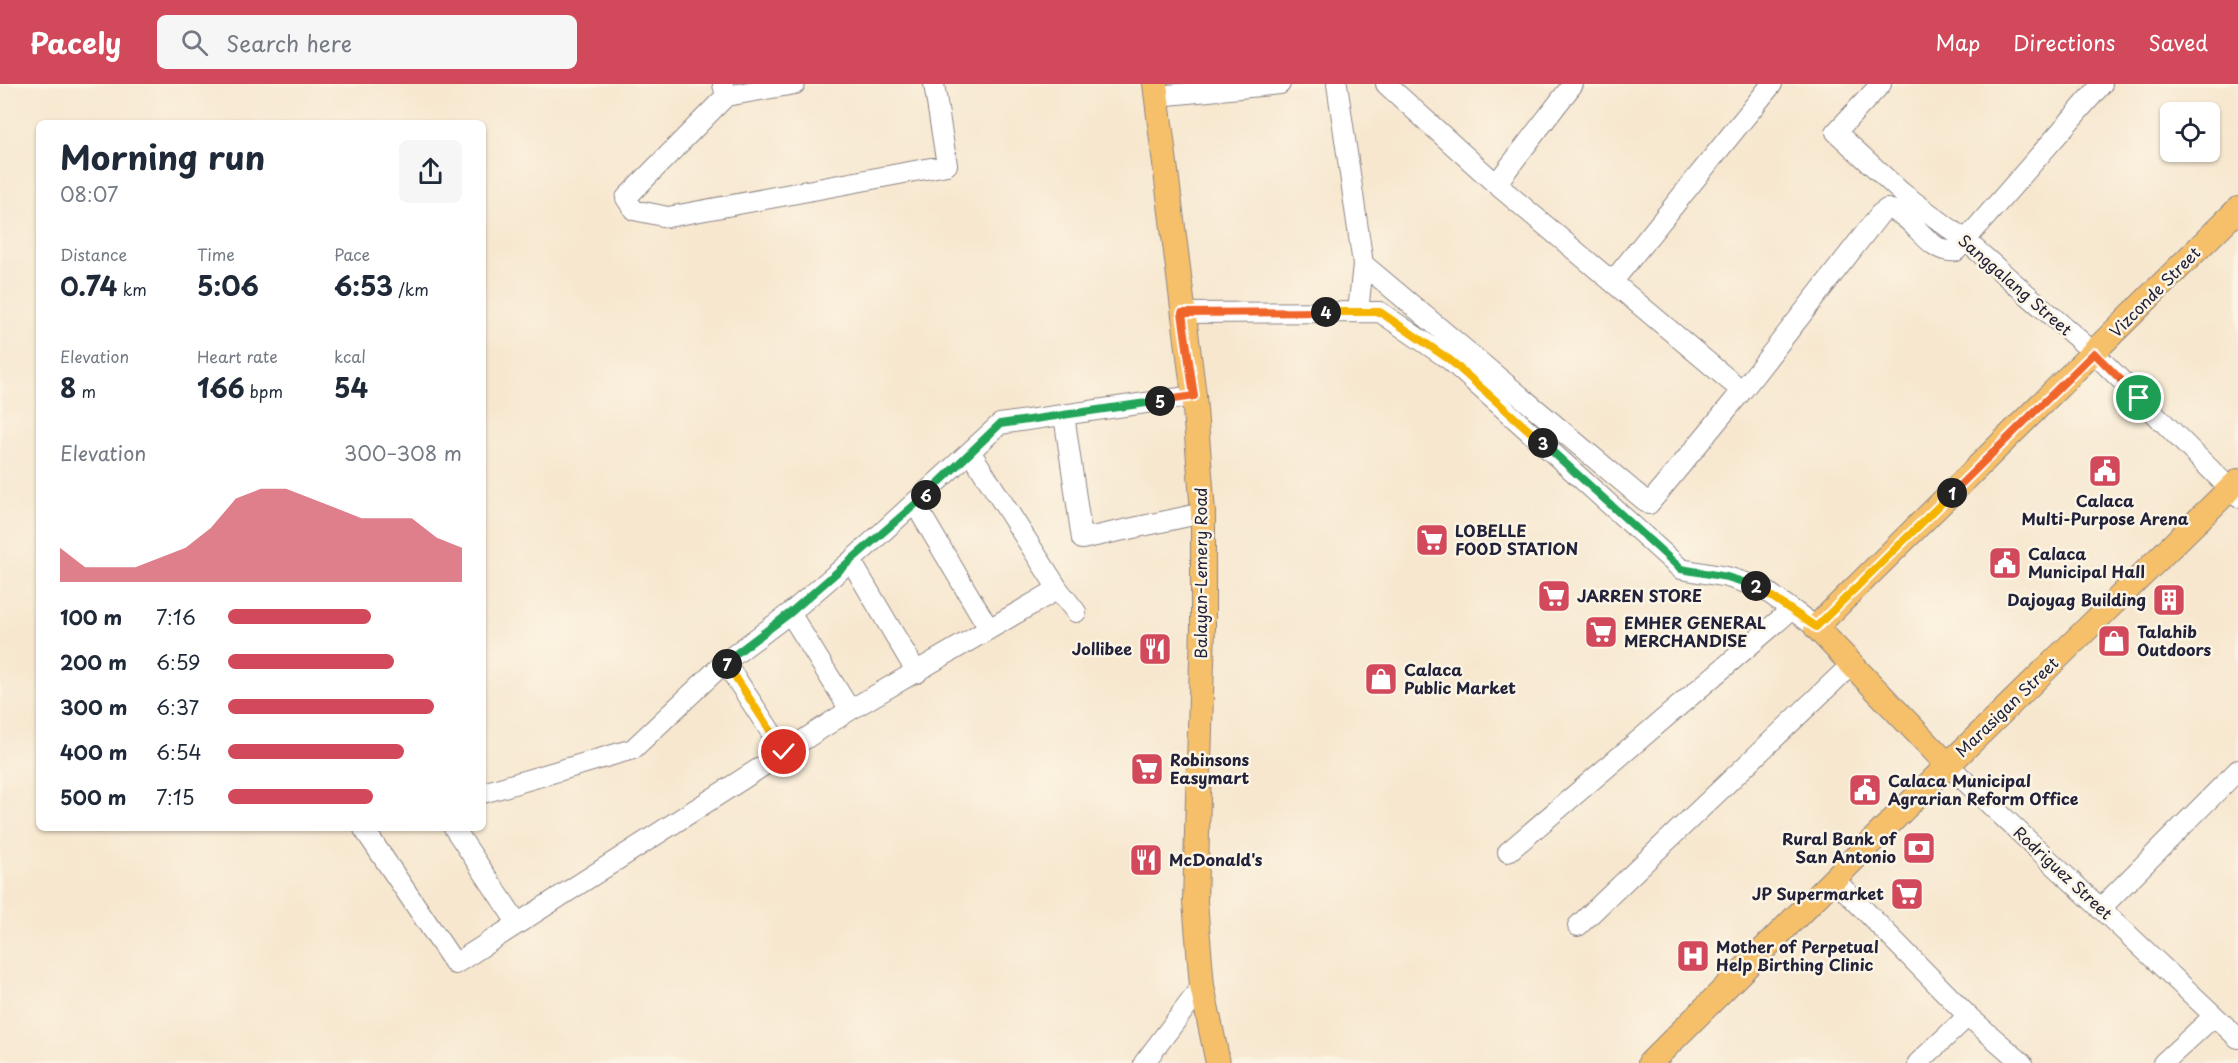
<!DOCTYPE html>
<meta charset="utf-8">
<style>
:root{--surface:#fff;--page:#f6f6f7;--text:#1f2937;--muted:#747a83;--accent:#d1495b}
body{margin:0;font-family:"Playpen Sans",sans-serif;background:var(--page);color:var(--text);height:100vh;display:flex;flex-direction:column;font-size:22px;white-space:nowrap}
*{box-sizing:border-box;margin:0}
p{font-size:20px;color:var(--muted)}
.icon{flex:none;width:33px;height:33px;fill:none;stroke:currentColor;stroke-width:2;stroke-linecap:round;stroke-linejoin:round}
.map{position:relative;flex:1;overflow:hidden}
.side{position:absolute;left:36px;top:36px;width:450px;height:711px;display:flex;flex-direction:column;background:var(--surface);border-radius:9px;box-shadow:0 2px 4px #0004}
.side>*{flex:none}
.buttons{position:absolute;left:2160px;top:18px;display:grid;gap:12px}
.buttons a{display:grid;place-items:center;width:60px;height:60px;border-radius:9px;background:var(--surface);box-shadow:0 2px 4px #0004;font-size:30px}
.pin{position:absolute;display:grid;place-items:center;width:51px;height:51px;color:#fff;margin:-26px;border:3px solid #fff;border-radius:50%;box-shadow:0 2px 6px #0007}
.km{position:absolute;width:30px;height:30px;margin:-15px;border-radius:50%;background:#222;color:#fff;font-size:16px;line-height:30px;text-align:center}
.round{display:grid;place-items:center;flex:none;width:63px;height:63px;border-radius:9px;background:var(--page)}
.summary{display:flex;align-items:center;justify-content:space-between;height:102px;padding:0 24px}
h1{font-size:33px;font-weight:700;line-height:45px}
.metrics{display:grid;grid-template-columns:repeat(3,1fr);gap:9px;height:102px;padding:6px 24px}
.metrics div{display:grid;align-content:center}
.metrics b{font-size:26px;font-weight:700}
.metrics small{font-size:16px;font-weight:400}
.metrics p{font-size:16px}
.chart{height:168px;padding:12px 24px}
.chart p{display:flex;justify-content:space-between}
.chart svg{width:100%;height:108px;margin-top:6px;fill:var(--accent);opacity:.7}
ul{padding:0 24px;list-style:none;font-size:20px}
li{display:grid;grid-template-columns:96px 72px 1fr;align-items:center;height:45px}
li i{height:15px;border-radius:8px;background:var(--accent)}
header{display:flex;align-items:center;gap:36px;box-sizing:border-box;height:84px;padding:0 30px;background:var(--accent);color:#fff}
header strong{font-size:28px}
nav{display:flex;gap:33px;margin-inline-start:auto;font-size:21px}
.search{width:420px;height:54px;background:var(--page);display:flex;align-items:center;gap:15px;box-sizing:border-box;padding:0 21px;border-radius:9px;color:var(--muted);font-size:22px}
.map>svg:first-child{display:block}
</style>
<header>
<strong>Pacely</strong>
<div class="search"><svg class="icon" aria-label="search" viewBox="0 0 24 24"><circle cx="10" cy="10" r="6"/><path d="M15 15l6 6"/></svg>Search here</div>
<nav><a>Map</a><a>Directions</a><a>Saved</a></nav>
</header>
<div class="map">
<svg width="2238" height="979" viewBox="0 0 2238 979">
<rect width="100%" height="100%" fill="#fcf5e5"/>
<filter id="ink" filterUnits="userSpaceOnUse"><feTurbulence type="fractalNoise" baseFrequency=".0167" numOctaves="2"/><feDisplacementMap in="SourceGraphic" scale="12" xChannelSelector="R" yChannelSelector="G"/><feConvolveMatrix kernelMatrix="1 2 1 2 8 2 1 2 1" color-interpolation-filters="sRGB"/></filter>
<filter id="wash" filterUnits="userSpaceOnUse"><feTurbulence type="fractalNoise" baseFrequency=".008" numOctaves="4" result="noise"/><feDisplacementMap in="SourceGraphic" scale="24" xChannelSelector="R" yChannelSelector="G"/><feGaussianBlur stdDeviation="1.35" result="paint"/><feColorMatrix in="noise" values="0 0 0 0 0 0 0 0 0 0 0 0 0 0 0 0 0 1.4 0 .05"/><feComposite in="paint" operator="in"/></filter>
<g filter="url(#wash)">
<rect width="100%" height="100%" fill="#f7e7cf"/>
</g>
<g filter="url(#ink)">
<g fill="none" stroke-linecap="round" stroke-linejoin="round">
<!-- minor casing -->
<g stroke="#8c8485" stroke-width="22">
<path id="minor" d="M 723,0 L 726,12 L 626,114 L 634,126 L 668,133 L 947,81 L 934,0
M 1337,0 L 1363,180 L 1358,228
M 1386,0 L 1496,100 L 1742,307
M 1881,0 L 1836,48 L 1901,108 L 1965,156 L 2094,269 L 2238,413
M 726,12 L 795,0
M 1157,12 L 1280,0
M 1496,100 L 1573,0
M 1363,180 L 1649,420 L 1742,307 L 1880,130 L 1887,125 C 1914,129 1927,171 1956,167 L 2102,0
M 1613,197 L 1772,0
M 1182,229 L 1380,228 L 1450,276 L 1681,485 L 1727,493 L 1762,504 L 1816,543
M 1064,331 L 1082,455 L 1203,429
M 971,369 L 1058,505 L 1076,528
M 915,420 L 989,545
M 851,477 L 917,589
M 790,529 L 850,626
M 725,578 L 784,668
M 1948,681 L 2238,954
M 483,709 L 633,665 L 725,578 L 790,529 L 851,477 L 1000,340 L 1194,312
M 366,744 L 364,745 L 455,880 L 850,626 L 1058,505
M 454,744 L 518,840
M 1508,768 L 1791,526
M 1834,795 L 1968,932 L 1918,979
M 2100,825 L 2238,686
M 1578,842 L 1852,580
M 1968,932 L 2022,979
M 1144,979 L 1202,902
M 2163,979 L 2214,932"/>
</g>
<!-- major casing -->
<g stroke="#8c8485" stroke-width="26">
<path id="major" d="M 1155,0 L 1194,312 L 1203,429 L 1203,542 L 1195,818 L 1202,902 L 1218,979
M 1948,681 L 1816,543 L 2238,125
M 1650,979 L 1948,681 L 2238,397"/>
</g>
<!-- minor -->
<use href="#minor" stroke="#fff" stroke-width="20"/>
<!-- major -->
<use href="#major" stroke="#f6c06b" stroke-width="24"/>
</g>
</g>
<g fill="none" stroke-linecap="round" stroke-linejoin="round" filter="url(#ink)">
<!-- split-1 casing -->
<g stroke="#fff" stroke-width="12">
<path id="split-1" d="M 1952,409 L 2094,269 L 2139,314"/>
</g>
<!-- split-2 casing -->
<g stroke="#fff" stroke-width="12">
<path id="split-2" d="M 1756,502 L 1816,543 L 1952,409"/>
</g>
<!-- split-3 casing -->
<g stroke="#fff" stroke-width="12">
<path id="split-3" d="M 1543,359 L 1681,485 L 1727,493 L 1756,502"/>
</g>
<!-- split-4 casing -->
<g stroke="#fff" stroke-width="12">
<path id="split-4" d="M 1326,228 L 1380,228 L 1450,276 L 1543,359"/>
</g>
<!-- split-5 casing -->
<g stroke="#fff" stroke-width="12">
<path id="split-5" d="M 1160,317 L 1194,312 L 1182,229 L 1326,228"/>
</g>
<!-- split-6 casing -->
<g stroke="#fff" stroke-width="12">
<path id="split-6" d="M 926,411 L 1000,340 L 1160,317"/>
</g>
<!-- split-7 casing -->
<g stroke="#fff" stroke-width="12">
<path id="split-7" d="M 727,580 L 725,578 L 790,529 L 926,411"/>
</g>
<!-- split-8 casing -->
<g stroke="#fff" stroke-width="12">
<path id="split-8" d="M 727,580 L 784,668"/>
</g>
<!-- split-1 -->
<use href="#split-1" stroke="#f0652b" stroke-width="8"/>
<!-- split-2 -->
<use href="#split-2" stroke="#f5b400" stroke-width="8"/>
<!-- split-3 -->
<use href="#split-3" stroke="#22a559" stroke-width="8"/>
<!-- split-4 -->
<use href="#split-4" stroke="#f5b400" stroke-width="8"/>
<!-- split-5 -->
<use href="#split-5" stroke="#f0652b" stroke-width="8"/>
<!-- split-6 -->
<use href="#split-6" stroke="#22a559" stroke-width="8"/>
<!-- split-7 -->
<use href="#split-7" stroke="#22a559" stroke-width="8"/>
<!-- split-8 -->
<use href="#split-8" stroke="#f5b400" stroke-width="8"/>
</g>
<!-- icons -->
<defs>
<g id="civic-square" transform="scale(1.725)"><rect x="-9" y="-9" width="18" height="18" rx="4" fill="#d1495b" stroke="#fcf5e5"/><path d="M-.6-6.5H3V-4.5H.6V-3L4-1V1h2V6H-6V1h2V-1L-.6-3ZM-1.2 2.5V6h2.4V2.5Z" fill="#fff"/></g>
<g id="supermarket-square" transform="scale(1.725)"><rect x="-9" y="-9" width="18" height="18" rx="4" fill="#d1495b" stroke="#fcf5e5"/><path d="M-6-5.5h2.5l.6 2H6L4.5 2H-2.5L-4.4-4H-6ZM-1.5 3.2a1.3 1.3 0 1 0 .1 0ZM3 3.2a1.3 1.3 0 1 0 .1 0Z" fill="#fff"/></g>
<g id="building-square" transform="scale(1.725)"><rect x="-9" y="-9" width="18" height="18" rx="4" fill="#d1495b" stroke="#fcf5e5"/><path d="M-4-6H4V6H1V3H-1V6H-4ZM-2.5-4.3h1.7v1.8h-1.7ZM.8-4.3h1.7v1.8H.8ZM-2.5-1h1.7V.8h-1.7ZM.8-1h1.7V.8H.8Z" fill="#fff"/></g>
<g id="shop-square" transform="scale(1.725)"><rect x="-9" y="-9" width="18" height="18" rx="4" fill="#d1495b" stroke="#fcf5e5"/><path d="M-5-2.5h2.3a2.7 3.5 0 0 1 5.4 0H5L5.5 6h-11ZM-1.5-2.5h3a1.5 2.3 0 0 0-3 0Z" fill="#fff"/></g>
<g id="restaurant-square" transform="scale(1.725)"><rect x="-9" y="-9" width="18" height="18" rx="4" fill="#d1495b" stroke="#fcf5e5"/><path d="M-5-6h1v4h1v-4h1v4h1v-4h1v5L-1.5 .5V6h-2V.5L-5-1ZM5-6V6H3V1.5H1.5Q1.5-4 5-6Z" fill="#fff"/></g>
<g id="bank-square" transform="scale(1.725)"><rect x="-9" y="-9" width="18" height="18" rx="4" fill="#d1495b" stroke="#fcf5e5"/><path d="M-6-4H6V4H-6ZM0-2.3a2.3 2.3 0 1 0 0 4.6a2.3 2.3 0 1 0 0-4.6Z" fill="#fff"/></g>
<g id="hospital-square" transform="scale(1.725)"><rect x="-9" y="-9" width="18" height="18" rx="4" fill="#d1495b" stroke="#fcf5e5"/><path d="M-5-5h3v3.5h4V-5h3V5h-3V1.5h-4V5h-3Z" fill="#fff"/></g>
</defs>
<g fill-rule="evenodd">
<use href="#civic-square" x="2105" y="387"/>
<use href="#supermarket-square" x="1432" y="456"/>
<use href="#civic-square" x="2005" y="479"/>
<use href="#supermarket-square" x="1554" y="512"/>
<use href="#building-square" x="2169" y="516"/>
<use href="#supermarket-square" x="1601" y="548"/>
<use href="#shop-square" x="2114" y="557"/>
<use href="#restaurant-square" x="1155" y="565"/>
<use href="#shop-square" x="1381" y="595"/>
<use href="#supermarket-square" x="1147" y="685"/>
<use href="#civic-square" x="1865" y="706"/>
<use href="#bank-square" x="1919" y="764"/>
<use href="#restaurant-square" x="1146" y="776"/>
<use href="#supermarket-square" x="1907" y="810"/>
<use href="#hospital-square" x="1693" y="872"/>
</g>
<g text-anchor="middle" stroke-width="5" stroke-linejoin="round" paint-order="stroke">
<!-- street labels -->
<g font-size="16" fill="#22223b" stroke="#fcf5e5">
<text transform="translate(2015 201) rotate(41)" y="6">Sanggalang Street</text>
<text transform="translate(2155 208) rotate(-45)" y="6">Vizconde Street</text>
<text transform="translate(1201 489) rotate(-90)" y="6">Balayan-Lemery Road</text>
<text transform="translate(2007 623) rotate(-44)" y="6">Marasigan Street</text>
<text transform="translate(2063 789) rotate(43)" y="6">Rodriguez Street</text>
</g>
<!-- poi labels -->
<g font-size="16" font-weight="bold" fill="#22223b" stroke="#fcf5e5" text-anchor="start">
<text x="2105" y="423" text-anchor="middle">Calaca<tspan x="2105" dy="18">Multi-Purpose Arena</tspan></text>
<text x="1455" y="453">LOBELLE<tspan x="1455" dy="18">FOOD STATION</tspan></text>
<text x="2028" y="476">Calaca<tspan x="2028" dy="18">Municipal Hall</tspan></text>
<text x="1577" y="518">JARREN STORE</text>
<text x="2146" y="522" text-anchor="end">Dajoyag Building</text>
<text x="1624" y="545">EMHER GENERAL<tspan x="1624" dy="18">MERCHANDISE</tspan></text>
<text x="2137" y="554">Talahib<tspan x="2137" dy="18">Outdoors</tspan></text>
<text x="1132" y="571" text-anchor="end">Jollibee</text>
<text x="1404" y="592">Calaca<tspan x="1404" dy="18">Public Market</tspan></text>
<text x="1170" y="682">Robinsons<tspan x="1170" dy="18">Easymart</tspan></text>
<text x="1888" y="703">Calaca Municipal<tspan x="1888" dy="18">Agrarian Reform Office</tspan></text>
<text x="1896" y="761" text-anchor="end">Rural Bank of<tspan x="1896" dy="18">San Antonio</tspan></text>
<text x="1169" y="782">McDonald's</text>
<text x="1884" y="816" text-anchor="end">JP Supermarket</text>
<text x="1716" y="869">Mother of Perpetual<tspan x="1716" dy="18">Help Birthing Clinic</tspan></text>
</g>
</g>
</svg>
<div class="buttons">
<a><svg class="icon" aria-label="locate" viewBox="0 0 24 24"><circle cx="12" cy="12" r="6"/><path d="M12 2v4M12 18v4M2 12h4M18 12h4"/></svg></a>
</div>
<div class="pin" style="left:2139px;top:314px;background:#1e9e55"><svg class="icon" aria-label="arrive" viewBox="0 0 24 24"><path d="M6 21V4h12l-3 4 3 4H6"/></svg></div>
<div class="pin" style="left:784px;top:668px;background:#d93025"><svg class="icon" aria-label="check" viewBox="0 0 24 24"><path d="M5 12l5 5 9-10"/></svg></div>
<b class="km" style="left:1952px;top:409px">1</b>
<b class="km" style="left:1756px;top:502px">2</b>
<b class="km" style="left:1543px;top:359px">3</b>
<b class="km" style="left:1326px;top:228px">4</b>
<b class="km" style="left:1160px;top:317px">5</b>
<b class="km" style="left:926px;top:411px">6</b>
<b class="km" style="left:727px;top:580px">7</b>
<section class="side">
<div class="summary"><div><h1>Morning run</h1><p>08:07</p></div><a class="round"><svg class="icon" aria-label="share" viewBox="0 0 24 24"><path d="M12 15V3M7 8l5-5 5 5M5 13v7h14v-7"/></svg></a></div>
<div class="metrics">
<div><p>Distance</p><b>0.74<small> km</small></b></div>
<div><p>Time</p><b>5:06</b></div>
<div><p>Pace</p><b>6:53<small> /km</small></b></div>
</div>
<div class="metrics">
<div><p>Elevation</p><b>8<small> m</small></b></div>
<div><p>Heart rate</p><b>166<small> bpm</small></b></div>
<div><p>kcal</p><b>54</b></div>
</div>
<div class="chart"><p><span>Elevation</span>300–308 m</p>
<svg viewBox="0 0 160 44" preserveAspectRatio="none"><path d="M0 44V30L10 38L20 38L30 38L40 34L50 30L60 22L70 10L80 6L90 6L100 10L110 14L120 18L130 18L140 18L150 26L160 30V44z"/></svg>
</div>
<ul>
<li><b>100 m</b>7:16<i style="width:61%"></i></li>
<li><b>200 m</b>6:59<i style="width:71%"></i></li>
<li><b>300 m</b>6:37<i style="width:88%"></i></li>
<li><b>400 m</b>6:54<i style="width:75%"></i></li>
<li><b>500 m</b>7:15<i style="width:62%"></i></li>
</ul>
</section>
</div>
